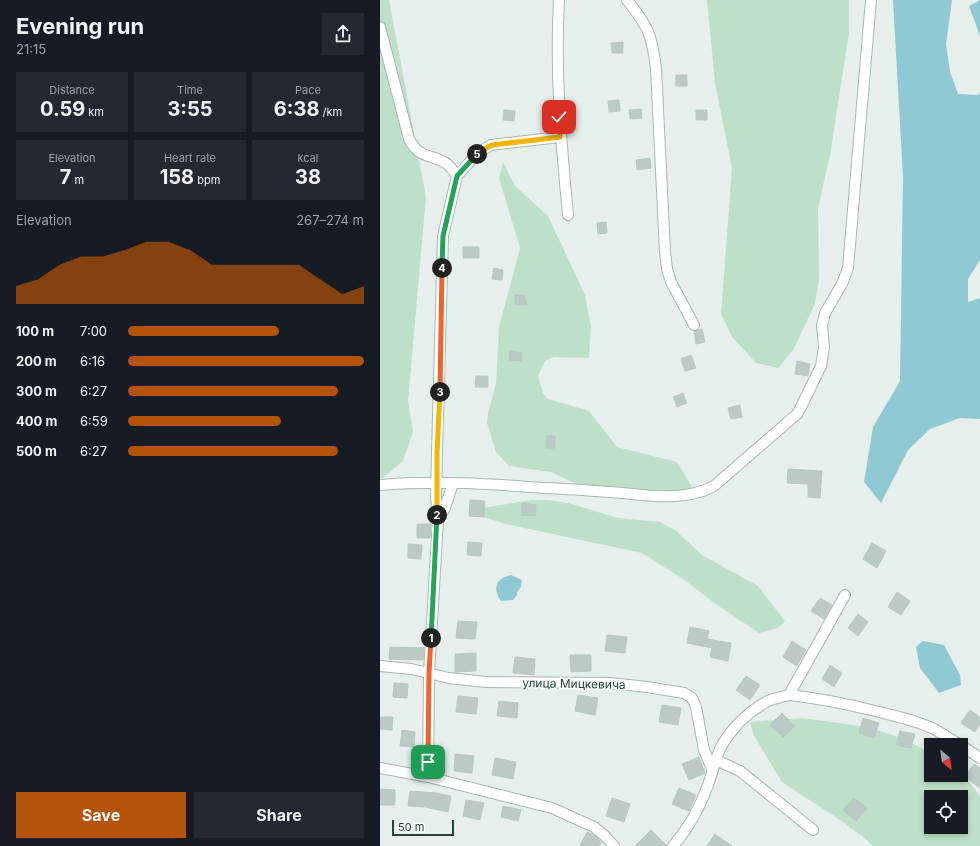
<!DOCTYPE html>
<meta charset="utf-8">
<style>
:root{--surface:#171b24;--page:#242831;--text:#f1f3f6;--muted:#9ea1a6;--accent:#b45309}
body{margin:0;font-family:Inter,sans-serif;background:var(--page);color:var(--text);height:100vh;display:flex;flex-direction:column;font-size:15px;white-space:nowrap}
*{box-sizing:border-box;margin:0}
p{font-size:13px;color:var(--muted)}
.icon{flex:none;width:22px;height:22px;fill:none;stroke:currentColor;stroke-width:2;stroke-linecap:round;stroke-linejoin:round}
.map{position:relative;flex:1;overflow:hidden}
.side{display:flex;flex-direction:column;background:var(--surface);width:380px}
.side>*{flex:none}
.needle{width:26px;rotate:151deg}
.buttons{position:absolute;left:544px;top:738px;display:grid;gap:8px}
.buttons a{display:grid;place-items:center;width:44px;height:44px;border-radius:0px;background:var(--surface);box-shadow:0 2px 6px #0003;font-size:20px}
.scale{position:absolute;left:12px;bottom:10px;width:62px;box-sizing:border-box;padding-left:4px;border:2px solid #24423a;border-top:0;font-size:11px;line-height:14px;white-space:nowrap;color:#24423a;-webkit-text-stroke:3px #f7fbf9;paint-order:stroke}
.pin{position:absolute;display:grid;place-items:center;width:34px;height:34px;color:#fff;margin:-17px;border-radius:8px;box-shadow:0 2px 6px #0006}
.km{position:absolute;width:20px;height:20px;margin:-10px;border-radius:50%;background:#222;color:#fff;font-size:11px;line-height:20px;text-align:center}
.round{display:grid;place-items:center;flex:none;width:42px;height:42px;border-radius:0px;background:var(--page)}
.headline{display:flex;align-items:center;justify-content:space-between;height:68px;padding:0 16px}
h1{font-size:22px;font-weight:700;line-height:30px}
.figures{display:grid;grid-template-columns:repeat(3,1fr);gap:6px;height:68px;padding:4px 16px}
.figures div{display:grid;align-content:center;border-radius:0px;background:var(--page);text-align:center}
.figures b{font-size:20px;font-weight:700}
.figures small{font-size:11px;font-weight:400}
.figures p{font-size:11px}
.chart{height:112px;padding:8px 16px}
.chart p{display:flex;justify-content:space-between}
.chart svg{width:100%;height:72px;margin-top:4px;fill:var(--accent);opacity:.7}
.button{display:flex;gap:8px;margin-top:auto;padding:8px 16px}
.button a{flex:1;height:46px;border-radius:0px;background:var(--accent);color:#fff;font-size:16px;font-weight:700;line-height:46px;text-align:center}
.button a+a{background:var(--page);color:var(--text)}
ul{padding:0 16px;list-style:none;font-size:13px}
li{display:grid;grid-template-columns:64px 48px 1fr;align-items:center;height:30px}
li i{height:10px;border-radius:5px;background:var(--accent)}
main{display:flex;flex:1;min-height:0}
.map>svg:first-child{display:block}
</style>
<main>
<section class="side">
<div class="headline"><div><h1>Evening run</h1><p>21:15</p></div><a class="round"><svg class="icon" aria-label="share" viewBox="0 0 24 24"><path d="M12 15V3M7 8l5-5 5 5M5 13v7h14v-7"/></svg></a></div>
<div class="figures">
<div><p>Distance</p><b>0.59<small> km</small></b></div>
<div><p>Time</p><b>3:55</b></div>
<div><p>Pace</p><b>6:38<small> /km</small></b></div>
</div>
<div class="figures">
<div><p>Elevation</p><b>7<small> m</small></b></div>
<div><p>Heart rate</p><b>158<small> bpm</small></b></div>
<div><p>kcal</p><b>38</b></div>
</div>
<div class="chart"><p><span>Elevation</span>267–274 m</p>
<svg viewBox="0 0 160 44" preserveAspectRatio="none"><path d="M0 44V33L10 29L20 20L30 15L40 15L50 11L60 6L70 6L80 11L90 20L100 20L110 20L120 20L130 20L140 29L150 38L160 33V44z"/></svg>
</div>
<ul>
<li><b>100 m</b>7:00<i style="width:64%"></i></li>
<li><b>200 m</b>6:16<i style="width:100%"></i></li>
<li><b>300 m</b>6:27<i style="width:89%"></i></li>
<li><b>400 m</b>6:59<i style="width:65%"></i></li>
<li><b>500 m</b>6:27<i style="width:89%"></i></li>
</ul>
<div class="button"><a>Save</a><a>Share</a></div>
</section>
<div class="map">
<svg width="600" height="846" viewBox="0 0 600 846">
<rect width="100%" height="100%" fill="#e6efeb"/>
<!-- green -->
<path fill="#bfe0c8" fill-rule="evenodd" d="M 0,0 L 9,0 L 46,197 L 28,401 L 33,432 L 23,461 L 3,478 L 0,478 Z
M 327,0 L 469,0 L 469,33 L 450,155 L 438,208 L 439,280 L 435,303 L 414,349 L 398,368 L 376,363 L 352,337 L 341,314 L 352,168 L 335,83 Z
M 123,162 L 135,186 L 168,216 L 205,295 L 211,326 L 209,358 L 174,357 L 165,361 L 158,376 L 163,393 L 168,399 L 209,411 L 237,447 L 297,462 L 312,487 L 307,495 L 215,493 L 171,472 L 129,466 L 116,452 L 107,423 L 108,413 L 116,384 L 119,327 L 140,248 L 119,178 Z
M 151,500 L 168,500 L 188,503 L 238,518 L 280,522 L 296,531 L 322,555 L 378,586 L 405,621 L 398,628 L 379,633 L 337,605 L 303,579 L 262,553 L 126,524 L 104,517 L 98,509 Z
M 422,718 L 487,727 L 522,738 L 551,753 L 551,775 L 581,775 L 587,779 L 600,796 L 600,846 L 492,846 L 487,840 L 463,822 L 402,782 L 374,736 L 370,722 ZM 551,797 L 581,797 L 581,827 L 551,827 Z"/>
<!-- water -->
<path fill="#8ec9d4" d="M 513,0 L 572,0 L 566,44 L 570,72 L 578,94 L 599,95 L 600,92 L 600,260 L 588,279 L 588,302 L 600,298 L 600,419 L 580,418 L 550,429 L 528,450 L 501,503 L 484,482 L 493,427 L 520,381 L 523,177 Z
M 600,0 L 600,36 L 589,6 Z
M 131,575 L 140,579 L 142,581 L 141,587 L 137,592 L 137,595 L 133,600 L 121,601 C 112,588 116,578 131,575 Z
M 543,641 L 564,645 L 580,675 L 581,685 L 559,693 L 540,668 L 536,647 Z"/>
<!-- building -->
<path fill="#bbcac4" stroke="#b8c9c2" d="M 243,42 L 243,53 L 232,53 L 231,43 Z
M 296,75 L 307,75 L 307,86 L 296,86 Z
M 239,100 L 240,111 L 229,112 L 228,101 Z
M 261,109 L 262,118 L 250,119 L 249,110 Z
M 124,110 L 135,111 L 134,121 L 123,120 Z
M 316,110 L 327,110 L 327,120 L 316,120 Z
M 270,158 L 271,168 L 257,170 L 256,160 Z
M 226,222 L 227,233 L 218,234 L 217,223 Z
M 83,247 L 99,247 L 99,258 L 83,258 Z
M 114,268 L 123,270 L 122,280 L 112,279 Z
M 135,295 L 144,295 L 147,305 L 135,304 Z
M 322,329 L 325,342 L 316,344 L 314,331 Z
M 130,351 L 142,353 L 141,361 L 129,360 Z
M 311,355 L 316,368 L 305,371 L 301,359 Z
M 417,361 L 430,364 L 428,376 L 415,374 Z
M 96,376 L 108,376 L 108,387 L 95,387 Z
M 303,393 L 307,403 L 297,407 L 293,397 Z
M 360,405 L 362,417 L 351,419 L 348,408 Z
M 167,436 L 175,436 L 175,448 L 166,448 Z
M 408,469 L 442,471 L 440,498 L 428,497 L 428,484 L 407,483 Z
M 90,500 L 105,501 L 104,517 L 89,516 Z
M 142,503 L 156,505 L 155,516 L 141,515 Z
M 37,524 L 51,524 L 50,538 L 37,538 Z
M 88,542 L 102,543 L 101,556 L 87,555 Z
M 492,543 L 506,551 L 497,568 L 483,559 Z
M 28,544 L 42,545 L 41,559 L 28,558 Z
M 517,592 L 530,601 L 521,615 L 508,607 Z
M 440,598 L 452,605 L 444,619 L 431,611 Z
M 478,614 L 488,622 L 478,636 L 468,628 Z
M 78,621 L 97,622 L 95,639 L 76,638 Z
M 310,627 L 329,631 L 327,639 L 351,643 L 348,661 L 330,657 L 332,648 L 307,643 Z
M 227,635 L 247,637 L 245,653 L 225,651 Z
M 412,641 L 426,650 L 417,666 L 403,657 Z
M 10,647 L 44,648 L 43,660 L 9,659 Z
M 96,653 L 96,671 L 75,672 L 75,654 Z
M 190,655 L 211,655 L 211,671 L 191,672 Z
M 135,657 L 155,659 L 154,675 L 133,673 Z
M 450,665 L 462,673 L 454,687 L 442,679 Z
M 366,676 L 380,685 L 370,700 L 356,690 Z
M 14,683 L 28,684 L 27,698 L 13,697 Z
M 198,695 L 218,698 L 215,715 L 195,711 Z
M 78,696 L 98,698 L 96,714 L 76,712 Z
M 119,701 L 138,703 L 137,718 L 117,716 Z
M 282,705 L 301,708 L 298,725 L 279,722 Z
M 590,710 L 600,717 L 600,724 L 595,732 L 581,723 Z
M 402,713 L 415,726 L 403,737 L 390,725 Z
M 0,717 L 13,717 L 12,730 L 0,729 Z
M 483,718 L 499,723 L 494,738 L 479,733 Z
M 22,730 L 35,732 L 34,747 L 20,746 Z
M 520,731 L 535,734 L 531,748 L 516,745 Z
M 75,754 L 94,756 L 92,773 L 74,771 Z
M 319,757 L 325,773 L 309,780 L 302,764 Z
M 115,758 L 136,762 L 133,779 L 112,775 Z
M 594,764 L 600,768 L 600,788 L 585,777 Z
M 299,788 L 316,795 L 309,811 L 292,804 Z
M 0,789 L 15,790 L 15,805 L 0,805 Z
M 30,791 L 56,793 L 71,796 L 68,812 L 45,807 L 28,806 Z
M 232,798 L 250,804 L 244,822 L 226,816 Z
M 474,798 L 487,808 L 476,821 L 463,810 Z
M 86,800 L 104,803 L 100,820 L 83,816 Z
M 123,806 L 141,810 L 138,821 L 121,817 Z
M 271,830 L 287,846 L 255,846 Z
M 207,832 L 215,836 L 221,842 L 219,846 L 200,846 Z
M 335,834 L 352,846 L 327,846 Z"/>
<g fill="none" stroke-linecap="round" stroke-linejoin="round">
<!-- minor casing -->
<g stroke="#a8b8b2" stroke-width="12">
<path id="minor" d="M 179,0 C 175,74 181,142 188,215
M 247,0 C 268,26 272,35 276,68 L 285,252 L 287,269 L 291,282 L 314,325
M 0,27 L 29,139 C 40,160 51,153 67,164 C 71,167 74,172 77,176
M 0,485 C 55,480 111,484 166,488 C 191,489 217,491 242,493 C 272,496 306,501 334,486 L 417,414 L 422,405 L 441,366 L 444,347 L 442,326 L 445,313 L 462,284 L 468,268 L 491,0
M 58,520 L 65,508 L 73,483
M 0,666 L 31,669 L 69,678 L 106,682 L 230,683 L 267,687 L 304,693 L 312,698 L 316,707 L 324,750 L 332,769
M 409,695 C 438,698 467,704 495,711 C 515,716 536,720 554,729 C 570,738 585,748 600,758
M 336,760 L 360,771 L 433,830
M 0,768 L 48,777 L 172,808 L 214,827 L 225,836 L 234,846
M 48,777 L 49,673 L 58,520 L 56,496 L 57,453 L 63,236 L 77,176 L 96,155 L 103,150 L 111,145 L 180,137
M 293,846 C 308,829 320,807 328,785 C 333,772 335,758 342,745 C 353,727 369,711 388,701 C 394,698 402,697 409,695 L 465,595"/>
</g>
<!-- minor -->
<use href="#minor" stroke="#fff" stroke-width="10"/>
</g>
<g fill="none" stroke-linecap="round" stroke-linejoin="round">
<!-- split-1 casing -->
<g stroke="#fff" stroke-width="8">
<path id="split-1" d="M 48,762 L 49,673 L 51,638"/>
</g>
<!-- split-2 casing -->
<g stroke="#fff" stroke-width="8">
<path id="split-2" d="M 51,638 L 57,515"/>
</g>
<!-- split-3 casing -->
<g stroke="#fff" stroke-width="8">
<path id="split-3" d="M 57,515 L 57,453 L 60,392"/>
</g>
<!-- split-4 casing -->
<g stroke="#fff" stroke-width="8">
<path id="split-4" d="M 60,392 L 62,268"/>
</g>
<!-- split-5 casing -->
<g stroke="#fff" stroke-width="8">
<path id="split-5" d="M 62,268 L 63,236 L 77,176 L 97,154"/>
</g>
<!-- split-6 casing -->
<g stroke="#fff" stroke-width="8">
<path id="split-6" d="M 97,154 L 103,150 L 112,145 L 180,137 L 179,117"/>
</g>
<!-- split-1 -->
<use href="#split-1" stroke="#f0652b" stroke-width="5"/>
<!-- split-2 -->
<use href="#split-2" stroke="#22a559" stroke-width="5"/>
<!-- split-3 -->
<use href="#split-3" stroke="#f5b400" stroke-width="5"/>
<!-- split-4 -->
<use href="#split-4" stroke="#f0652b" stroke-width="5"/>
<!-- split-5 -->
<use href="#split-5" stroke="#22a559" stroke-width="5"/>
<!-- split-6 -->
<use href="#split-6" stroke="#f5b400" stroke-width="5"/>
</g>
<g text-anchor="middle" stroke-width="3.5" stroke-linejoin="round" paint-order="stroke">
<!-- street labels -->
<g font-size="12" fill="#24423a" stroke="#f7fbf9">
<text transform="translate(194 684) rotate(1)" y="4">улица Мицкевича</text>
</g>
</g>
</svg>
<div class="buttons">
<a><svg class="needle" viewBox="-14 -14 28 28"><path d="M0-13l5 13h-10z" fill="#e53935"/><path d="M0 13l5-13h-10z" fill="#9ea1a6"/></svg></a>
<a><svg class="icon" aria-label="locate" viewBox="0 0 24 24"><circle cx="12" cy="12" r="6"/><path d="M12 2v4M12 18v4M2 12h4M18 12h4"/></svg></a>
</div>
<div class="scale">50 m</div>
<div class="pin" style="left:48px;top:762px;background:#1e9e55"><svg class="icon" aria-label="arrive" viewBox="0 0 24 24"><path d="M6 21V4h12l-3 4 3 4H6"/></svg></div>
<div class="pin" style="left:179px;top:117px;background:#d93025"><svg class="icon" aria-label="check" viewBox="0 0 24 24"><path d="M5 12l5 5 9-10"/></svg></div>
<b class="km" style="left:51px;top:638px">1</b>
<b class="km" style="left:57px;top:515px">2</b>
<b class="km" style="left:60px;top:392px">3</b>
<b class="km" style="left:62px;top:268px">4</b>
<b class="km" style="left:97px;top:154px">5</b>
</div>
</main>
